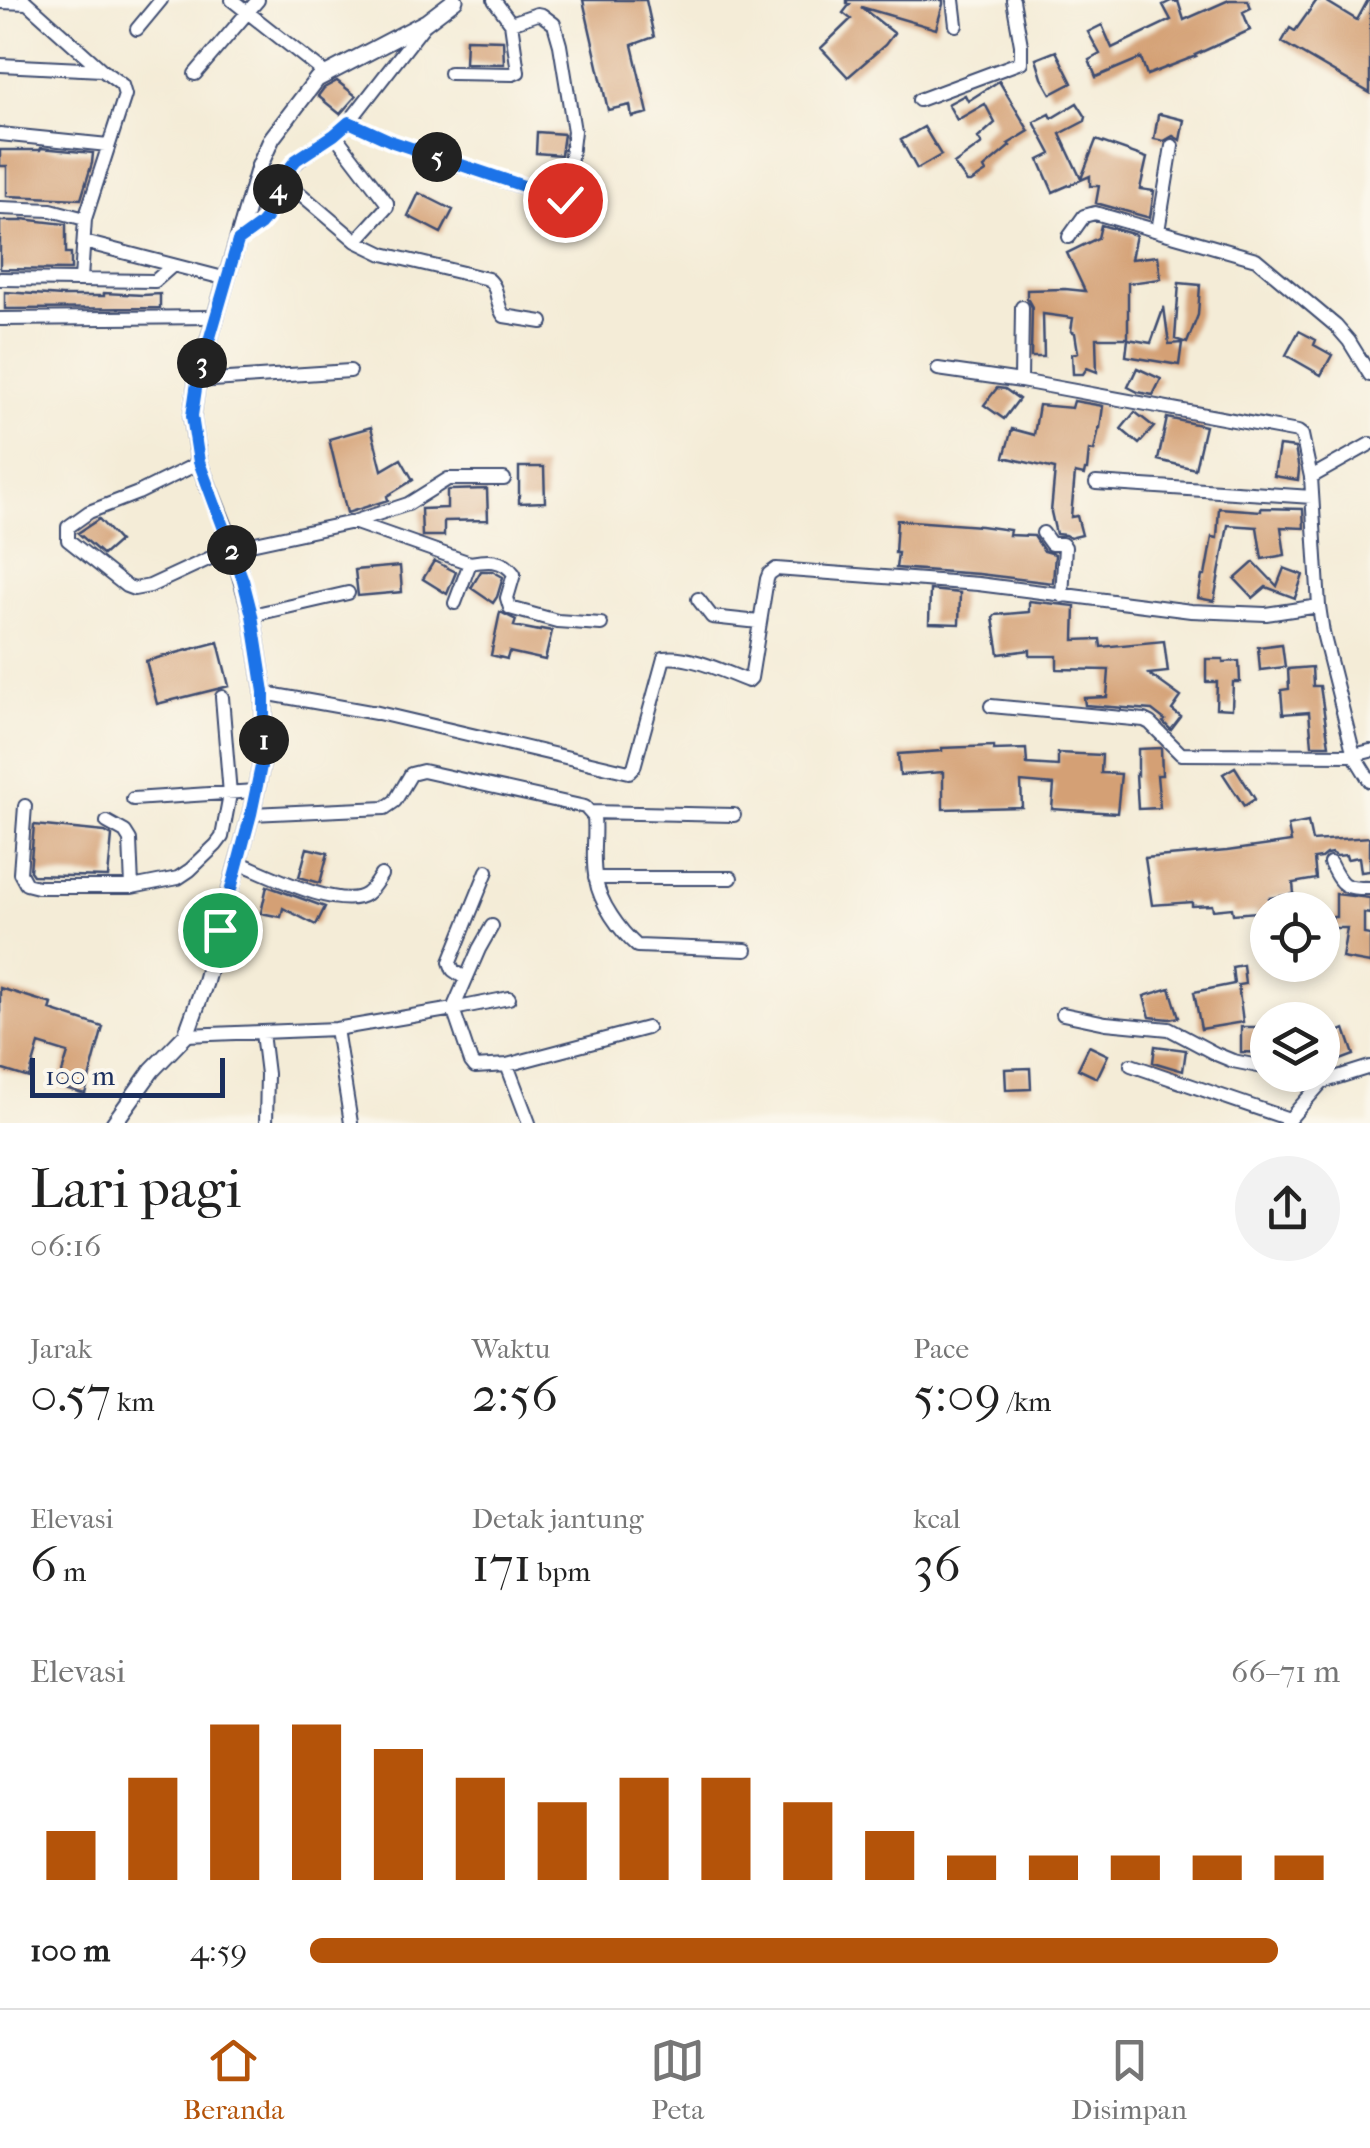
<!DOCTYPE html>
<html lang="id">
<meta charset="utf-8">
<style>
:root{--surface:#fff;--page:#f2f2f2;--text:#222;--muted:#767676;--line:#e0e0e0;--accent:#b45309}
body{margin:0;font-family:"IM FELL French Canon",serif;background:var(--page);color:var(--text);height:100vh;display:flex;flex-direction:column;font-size:38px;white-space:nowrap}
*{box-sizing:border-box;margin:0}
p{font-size:32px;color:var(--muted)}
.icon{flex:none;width:55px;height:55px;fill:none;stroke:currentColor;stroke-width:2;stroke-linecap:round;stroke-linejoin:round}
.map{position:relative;height:1123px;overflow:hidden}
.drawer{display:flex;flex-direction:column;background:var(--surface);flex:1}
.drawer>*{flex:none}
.tools{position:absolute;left:1250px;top:892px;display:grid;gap:20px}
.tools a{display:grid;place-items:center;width:90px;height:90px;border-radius:50%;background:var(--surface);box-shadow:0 5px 15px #0003;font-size:50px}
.scale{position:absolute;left:30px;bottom:25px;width:195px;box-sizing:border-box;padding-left:10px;border:5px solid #1b2f5e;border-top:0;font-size:28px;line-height:35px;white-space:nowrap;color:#1b2f5e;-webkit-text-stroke:8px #fbf7ec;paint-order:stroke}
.pin{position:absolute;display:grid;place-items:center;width:85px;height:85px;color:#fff;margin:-42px;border:5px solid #fff;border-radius:50%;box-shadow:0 2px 10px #0007}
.km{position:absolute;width:50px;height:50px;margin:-25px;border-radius:50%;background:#222;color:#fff;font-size:28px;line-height:50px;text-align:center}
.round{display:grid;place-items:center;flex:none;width:105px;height:105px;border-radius:52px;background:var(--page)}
.headline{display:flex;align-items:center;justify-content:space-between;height:170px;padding:0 30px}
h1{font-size:55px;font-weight:600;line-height:75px}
.figures{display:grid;grid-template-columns:repeat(3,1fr);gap:15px;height:170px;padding:10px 30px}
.figures div{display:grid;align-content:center}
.figures b{font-size:50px;font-weight:600}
.figures small{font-size:28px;font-weight:400}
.figures p{font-size:28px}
.chart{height:280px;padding:20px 30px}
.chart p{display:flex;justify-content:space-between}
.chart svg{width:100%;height:180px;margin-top:10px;stroke:var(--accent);stroke-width:6}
ul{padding:0 30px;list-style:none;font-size:32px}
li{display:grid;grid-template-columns:160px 120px 1fr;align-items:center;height:75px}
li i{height:25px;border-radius:12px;background:var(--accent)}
.tabs{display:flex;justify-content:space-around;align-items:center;height:140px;border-top:2px solid var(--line);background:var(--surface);font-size:28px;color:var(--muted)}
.tabs a{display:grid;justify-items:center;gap:5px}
.tabs .selected{color:var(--accent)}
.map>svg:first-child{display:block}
</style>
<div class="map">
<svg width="1370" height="1123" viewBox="0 0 1370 1123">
<rect width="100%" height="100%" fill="#fbf7ec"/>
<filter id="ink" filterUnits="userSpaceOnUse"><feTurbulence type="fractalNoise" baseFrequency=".01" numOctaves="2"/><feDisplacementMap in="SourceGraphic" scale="20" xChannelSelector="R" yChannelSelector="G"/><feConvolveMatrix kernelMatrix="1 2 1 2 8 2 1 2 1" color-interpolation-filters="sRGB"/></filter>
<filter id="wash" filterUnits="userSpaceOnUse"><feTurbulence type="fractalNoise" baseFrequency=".0048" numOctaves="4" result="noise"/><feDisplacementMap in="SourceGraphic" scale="40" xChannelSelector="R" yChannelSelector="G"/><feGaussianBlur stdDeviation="2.25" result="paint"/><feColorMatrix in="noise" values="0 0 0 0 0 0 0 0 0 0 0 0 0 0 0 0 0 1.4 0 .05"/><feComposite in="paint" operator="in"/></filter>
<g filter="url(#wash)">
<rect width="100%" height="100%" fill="#f4ecd7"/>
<g id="blocks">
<!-- building -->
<path fill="#d4a074" d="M 583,0 L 646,0 L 654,37 L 632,45 L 648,113 L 632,117 L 630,105 L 608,110 Z
M 847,0 L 943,0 L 943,4 L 936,29 L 861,7 L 894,33 L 885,45 L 848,77 L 821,48 L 851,19 L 843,13 L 850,4 L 847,3 Z
M 1173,0 L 1174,2 L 1178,1 L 1184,20 L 1229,0 L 1248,0 L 1251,8 L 1243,12 L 1250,30 L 1195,55 L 1196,56 L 1147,75 L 1141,58 L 1096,77 L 1089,60 L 1100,54 L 1088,32 L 1102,25 L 1112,48 L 1171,20 L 1163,5 Z
M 1317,0 L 1324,0 L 1357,20 L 1368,0 L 1370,0 L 1370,93 L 1282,42 L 1290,28 L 1295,31 Z
M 466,39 L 503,40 L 504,64 L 465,63 Z
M 1056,51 L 1072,83 L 1051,94 L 1042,78 L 1036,59 Z
M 337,81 L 356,96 L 340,114 L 318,96 L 324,88 Z
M 999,81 L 1029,131 L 1008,144 L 1010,146 L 984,168 L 986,172 L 971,182 L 967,182 L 954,164 L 982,144 L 978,138 L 995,123 L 985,104 L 957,120 L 948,104 L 965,95 L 968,101 Z
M 1077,103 L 1086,117 L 1085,121 L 1060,134 L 1081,179 L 1096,140 L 1147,158 L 1140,189 L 1154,191 L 1150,218 L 1096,203 L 1099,186 L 1090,186 L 1090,176 L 1053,192 L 1039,160 L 1051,154 L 1034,122 L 1050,114 L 1052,118 Z
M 1160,114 L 1184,120 L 1180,140 L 1173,136 L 1164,141 L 1154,139 L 1158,115 Z
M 924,127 L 941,155 L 917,169 L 901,140 Z
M 537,132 L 564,134 L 561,155 L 536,153 Z
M 41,148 L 93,153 L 92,163 L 81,199 L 7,196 L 7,166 L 0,166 L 0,150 L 40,150 Z
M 419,193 L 453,210 L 441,233 L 408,216 Z
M 22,219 L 66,224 L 66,253 L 71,253 L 71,270 L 0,269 L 0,221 L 22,221 Z
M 1101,225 L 1136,235 L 1131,259 L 1158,256 L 1161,279 L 1128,283 L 1128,338 L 1096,338 L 1097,372 L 1087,368 L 1083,374 L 1073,374 L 1072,354 L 1078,352 L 1075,333 L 1071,331 L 1073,318 L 1043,314 L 1044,357 L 1031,357 L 1032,307 L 1027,298 L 1027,290 L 1065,289 L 1085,291 L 1067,253 L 1098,238 Z
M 1179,283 L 1200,285 L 1198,315 L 1187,343 L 1175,339 Z
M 5,292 L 62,296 L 104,296 L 104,293 L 143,295 L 160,294 L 160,308 L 5,309 Z
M 1164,307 L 1169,344 L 1182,343 L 1179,365 L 1126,356 L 1128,339 L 1151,343 Z
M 1299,331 L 1316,340 L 1314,345 L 1332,355 L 1321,375 L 1286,355 Z
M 1137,368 L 1161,379 L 1153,395 L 1138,392 L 1128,387 Z
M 997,388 L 1005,389 L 1019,399 L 1004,419 L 984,405 Z
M 1074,401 L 1103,406 L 1100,428 L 1099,428 L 1094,451 L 1089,450 L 1087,470 L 1085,470 L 1084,475 L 1075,473 L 1071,517 L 1077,516 L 1082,535 L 1070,538 L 1065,535 L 1056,534 L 1051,512 L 1055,469 L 1004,457 L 1012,429 L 1034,435 L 1039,405 L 1072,408 Z
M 1135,412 L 1154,427 L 1139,444 L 1121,429 Z
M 1167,418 L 1205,426 L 1195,469 L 1158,460 Z
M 371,427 L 382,470 L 401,459 L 413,480 L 387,496 L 388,500 L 347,513 L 329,439 Z
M 1279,446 L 1295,448 L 1299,470 L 1298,480 L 1274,476 Z
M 519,467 L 544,467 L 545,502 L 519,503 Z
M 487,489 L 488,520 L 444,521 L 444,536 L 422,536 L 421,509 L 447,508 L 447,491 L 450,490 Z
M 1219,508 L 1261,511 L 1261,508 L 1303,509 L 1304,528 L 1281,527 L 1285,555 L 1262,559 L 1257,527 L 1228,525 L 1214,601 L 1198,598 L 1202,576 L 1205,576 L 1212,537 L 1217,538 Z
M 99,519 L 119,541 L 103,555 L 78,533 Z
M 897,520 L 981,526 L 1010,530 L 1009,535 L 1034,536 L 1044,551 L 1055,554 L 1053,583 L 979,574 L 896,568 L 898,553 L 895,553 Z
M 434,561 L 456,572 L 447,594 L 423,579 Z
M 1254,562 L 1277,586 L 1284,568 L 1303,575 L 1295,598 L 1266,587 L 1253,598 L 1235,579 Z
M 400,566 L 402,592 L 358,596 L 355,570 Z
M 481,571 L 492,571 L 503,577 L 497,597 L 493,603 L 471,588 Z
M 930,590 L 960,593 L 959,624 L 929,623 Z
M 1029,601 L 1075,606 L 1074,640 L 1100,639 L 1101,647 L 1164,641 L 1168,672 L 1149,674 L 1181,697 L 1172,710 L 1181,717 L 1171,730 L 1163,722 L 1165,720 L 1152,710 L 1085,705 L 1084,698 L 1107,697 L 1109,670 L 1057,669 L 1057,656 L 1030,656 L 1030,650 L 999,654 L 993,618 L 995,615 L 1029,612 Z
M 500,612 L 516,620 L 514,626 L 540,631 L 541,629 L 552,631 L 545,660 L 509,652 L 507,659 L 491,655 Z
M 218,642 L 229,686 L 157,704 L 146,661 Z
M 1282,644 L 1285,667 L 1260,670 L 1258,647 Z
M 1206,659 L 1223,659 L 1223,662 L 1239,661 L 1240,682 L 1233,682 L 1232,709 L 1216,708 L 1217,682 L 1206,682 Z
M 1312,667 L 1313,686 L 1320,686 L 1329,745 L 1312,745 L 1309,712 L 1283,714 L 1281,690 L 1289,689 L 1288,669 Z
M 994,746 L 994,750 L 1026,749 L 1027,764 L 1058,766 L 1058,753 L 1102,755 L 1101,773 L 1121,774 L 1117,813 L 1052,809 L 1054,785 L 1021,782 L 1022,807 L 943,809 L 943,772 L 900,775 L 898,754 L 942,751 L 942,748 Z
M 1161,748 L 1162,775 L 1157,775 L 1160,808 L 1138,809 L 1136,774 L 1138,775 L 1138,749 Z
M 1235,767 L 1255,799 L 1244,806 L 1223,774 Z
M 1308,822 L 1312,841 L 1370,837 L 1370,871 L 1361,872 L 1359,857 L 1347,859 L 1346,855 L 1337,856 L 1332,853 L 1326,854 L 1321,858 L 1314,859 L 1316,879 L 1293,883 L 1294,894 L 1269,898 L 1270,910 L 1268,910 L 1268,916 L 1257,917 L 1257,912 L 1233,914 L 1232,908 L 1213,910 L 1212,905 L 1192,906 L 1192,902 L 1152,905 L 1145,858 L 1227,851 L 1291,842 L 1288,826 Z
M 34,825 L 105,832 L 112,836 L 108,877 L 33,875 L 30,871 Z
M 307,848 L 328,853 L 320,883 L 299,877 Z
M 267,886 L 325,907 L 316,925 L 283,908 L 281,917 L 261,913 Z
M 1336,894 L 1370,898 L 1370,914 L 1364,913 L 1364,934 L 1370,935 L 1370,963 L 1342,958 L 1347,928 L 1333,928 L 1332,917 L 1336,917 Z
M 1243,965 L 1245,984 L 1238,985 L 1243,1022 L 1201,1029 L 1194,992 L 1234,984 L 1232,967 Z
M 0,988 L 52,1004 L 50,1010 L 103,1027 L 85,1094 L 58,1086 L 68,1053 L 39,1044 L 29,1078 L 0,1069 Z
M 1170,988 L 1179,1017 L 1170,1019 L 1150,1017 L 1144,996 Z
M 1241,1027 L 1266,1027 L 1266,1053 L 1241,1052 Z
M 1345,1029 L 1354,1055 L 1322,1067 L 1322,1038 Z
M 1089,1046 L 1108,1055 L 1097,1078 L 1078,1069 Z
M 1155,1046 L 1186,1050 L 1183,1071 L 1153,1062 Z
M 1030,1068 L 1031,1089 L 1006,1090 L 1005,1069 Z"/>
</g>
</g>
<g filter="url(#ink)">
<use href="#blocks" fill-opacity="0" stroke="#3c4b70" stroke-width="2.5"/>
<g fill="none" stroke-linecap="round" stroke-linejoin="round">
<!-- minor casing -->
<g stroke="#3c4b70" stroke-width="16">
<path id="minor" d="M 232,0 L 326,74
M 953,0 L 956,25
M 0,2 L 27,3
M 137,29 L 161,0
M 0,65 L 102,70 L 24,0
M 450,73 L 513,74 L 518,72 L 511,23 L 494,0
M 195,74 L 258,0
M 919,100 L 1021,62 L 1021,45 L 1013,0
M 349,122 L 393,142 L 560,200 L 566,199 L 574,131 L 560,45 L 554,24 L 542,15 L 537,14 L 511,23
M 0,134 L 108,145
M 335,135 L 387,203 L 387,207 L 356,241
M 282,178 C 303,151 325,143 349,122 L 425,24
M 0,208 L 51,210 L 85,219
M 1158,231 L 1172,146
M 1069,237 L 1084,216 L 1095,213 L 1256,259 L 1336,326 L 1349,341 L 1370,375
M 238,241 C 267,219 270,211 282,178 L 356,241 L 383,254 L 488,279 C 500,289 495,304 504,316 L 542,322
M 84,242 L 227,279
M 0,279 L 155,281 L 172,266
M 81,279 L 85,219 L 125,95 L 122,85 L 102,70
M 0,319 L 214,317
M 938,369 L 1021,381 L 1298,432 L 1302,435 L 1311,477 L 1319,606 L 1323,633 L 1354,755 L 1370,781
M 197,381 L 350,371
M 1021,381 L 1022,307
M 199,463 L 138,493 L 89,512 L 68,527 L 68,540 L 126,586 L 134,589 L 150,586 L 232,548 L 353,522 L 408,504 L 448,479 L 504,479
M 1311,477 L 1370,444
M 1096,483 L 1312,497
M 353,522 L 470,563 L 455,603
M 1043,533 L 1051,544 L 1062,544 L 1065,547 L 1062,596
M 470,563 C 487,560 502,558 514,574 L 507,598 L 510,608 L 557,621 L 601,624
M 698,599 L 712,617 L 759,622
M 252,615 L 348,593
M 264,693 L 376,713
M 991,706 L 1144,720 L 1150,723 L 1181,754 L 1354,755 L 1370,751
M 374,712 L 629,772 L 634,767 L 664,658 C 687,654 725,672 748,681 L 751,678 L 767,579 L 769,574 L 776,569 L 978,584 L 1191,611 L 1266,614 L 1319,606
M 133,799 L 255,791
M 25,806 L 20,873 L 26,884 L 38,887 L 132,887 L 178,878 L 190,870 L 216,845 L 222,837 L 230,794 L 222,697
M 590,812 L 734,815
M 251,814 L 385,808 L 395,801 L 411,774 L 423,771 L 585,807 L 594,817 C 596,837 591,860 596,880 C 600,903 619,930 637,946 L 746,950
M 107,822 L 125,832 L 130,840 L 132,887
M 238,862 C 265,873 341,912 366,894 C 372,890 377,881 381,875
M 1330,863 C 1342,887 1343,888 1370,888
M 595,878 L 731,878
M 466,979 L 453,970 L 450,962 L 487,871
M 509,998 L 453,1009 L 471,1062 L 475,1067 L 507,1065 L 647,1028
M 1063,1014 L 1106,1023 L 1169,1029 L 1216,1054 L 1233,1061 L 1268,1068
M 336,1029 L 351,1123
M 262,1033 L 267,1074 L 266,1123
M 186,1035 L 336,1029 L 453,1009 L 479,949 L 492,926
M 507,1065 L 529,1123
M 1131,1065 L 1289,1119
M 1296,1075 L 1322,1082
M 1286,1123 L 1322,1082 L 1370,1067"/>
</g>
<!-- tertiary casing -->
<g stroke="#3c4b70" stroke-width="19">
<path id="tertiary" d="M 114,1123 L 152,1070 L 186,1035 L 205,983 L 251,814 L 264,752 L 264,693 L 252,615 L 231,543 L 199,463 L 192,417 L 197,381 L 259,167 L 272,138 L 317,79 L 426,22 L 455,0"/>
</g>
<!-- minor -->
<use href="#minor" stroke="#fff" stroke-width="12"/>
<!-- tertiary -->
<use href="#tertiary" stroke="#fff" stroke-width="15"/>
</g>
</g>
<g fill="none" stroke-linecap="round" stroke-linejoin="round" filter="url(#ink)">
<!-- route casing -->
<g stroke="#fff" stroke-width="20">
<path id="route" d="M 220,930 L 251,814 L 264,752 L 264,692 L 252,615 L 243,580 L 199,462 L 192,416 L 197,382 L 238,241 L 260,225 L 266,218 L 282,178 L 296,160 L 334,135 L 349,122 L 393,142 L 565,200"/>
</g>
<!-- route -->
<use href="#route" stroke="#1a73e8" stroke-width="12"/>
</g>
</svg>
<div class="tools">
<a><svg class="icon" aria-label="locate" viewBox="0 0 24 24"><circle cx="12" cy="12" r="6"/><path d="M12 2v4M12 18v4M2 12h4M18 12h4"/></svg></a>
<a><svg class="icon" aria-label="layers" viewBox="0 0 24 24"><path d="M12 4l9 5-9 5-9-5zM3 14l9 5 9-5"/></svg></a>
</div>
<div class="scale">100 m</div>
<div class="pin" style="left:220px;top:930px;background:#1e9e55"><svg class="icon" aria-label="arrive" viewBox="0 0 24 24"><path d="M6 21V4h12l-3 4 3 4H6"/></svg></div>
<div class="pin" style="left:565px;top:200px;background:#d93025"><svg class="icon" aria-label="check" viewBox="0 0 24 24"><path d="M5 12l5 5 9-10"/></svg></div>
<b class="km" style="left:264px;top:740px">1</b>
<b class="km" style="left:232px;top:550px">2</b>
<b class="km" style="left:202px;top:363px">3</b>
<b class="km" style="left:278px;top:189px">4</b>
<b class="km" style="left:437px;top:157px">5</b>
</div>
<section class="drawer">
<div class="headline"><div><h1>Lari pagi</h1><p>06:16</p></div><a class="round"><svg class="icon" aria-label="share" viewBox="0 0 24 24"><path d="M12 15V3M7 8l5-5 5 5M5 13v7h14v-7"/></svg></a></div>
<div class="figures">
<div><p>Jarak</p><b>0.57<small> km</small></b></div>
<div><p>Waktu</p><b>2:56</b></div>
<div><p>Pace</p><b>5:09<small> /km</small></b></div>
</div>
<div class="figures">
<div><p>Elevasi</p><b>6<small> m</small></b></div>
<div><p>Detak jantung</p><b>171<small> bpm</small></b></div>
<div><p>kcal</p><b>36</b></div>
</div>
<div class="chart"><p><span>Elevasi</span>66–71 m</p>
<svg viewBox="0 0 160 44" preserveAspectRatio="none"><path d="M5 44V32M15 44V19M25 44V6M35 44V6M45 44V12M55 44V19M65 44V25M75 44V19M85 44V19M95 44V25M105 44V32M115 44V38M125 44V38M135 44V38M145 44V38M155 44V38"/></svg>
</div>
<ul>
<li><b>100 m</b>4:59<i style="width:94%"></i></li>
</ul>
</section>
<nav class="tabs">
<a class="selected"><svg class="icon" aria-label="home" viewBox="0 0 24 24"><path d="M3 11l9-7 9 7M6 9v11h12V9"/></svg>Beranda</a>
<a><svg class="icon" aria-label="map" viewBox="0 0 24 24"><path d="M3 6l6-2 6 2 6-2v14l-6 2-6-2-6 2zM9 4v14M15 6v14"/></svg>Peta</a>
<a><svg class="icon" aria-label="saved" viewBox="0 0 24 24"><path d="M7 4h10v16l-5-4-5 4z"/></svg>Disimpan</a>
</nav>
